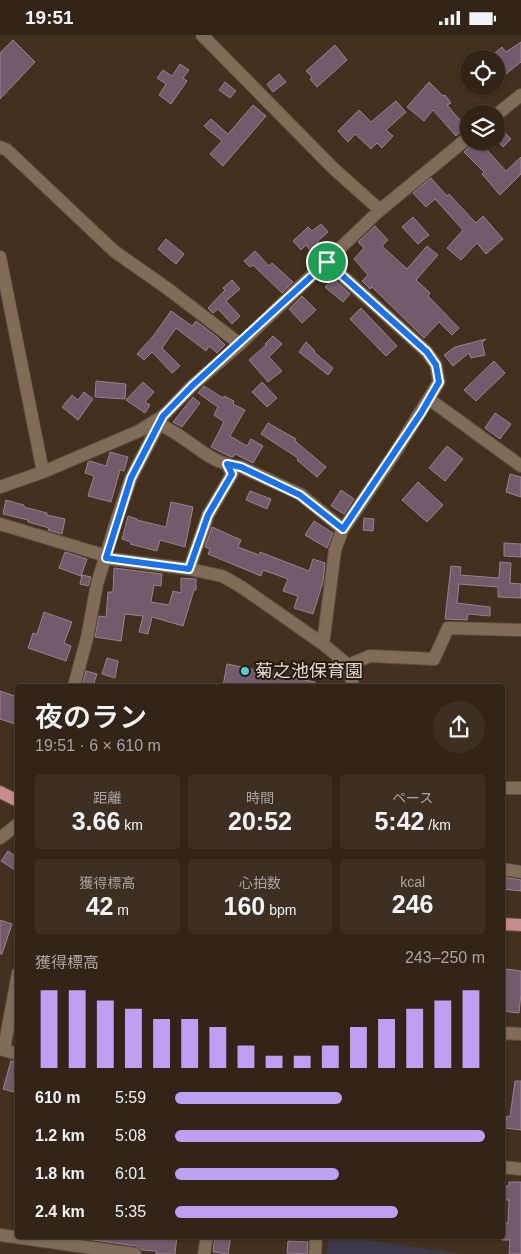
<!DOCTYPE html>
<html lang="ja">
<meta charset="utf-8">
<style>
:root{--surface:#322416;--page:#3d3023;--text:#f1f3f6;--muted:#a8a4a1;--line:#4d4135;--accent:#bca0f2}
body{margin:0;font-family:Helvetica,"Noto Sans JP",sans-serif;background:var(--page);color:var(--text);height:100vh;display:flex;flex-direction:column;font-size:19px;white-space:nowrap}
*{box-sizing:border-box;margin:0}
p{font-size:16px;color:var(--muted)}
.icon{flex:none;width:28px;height:28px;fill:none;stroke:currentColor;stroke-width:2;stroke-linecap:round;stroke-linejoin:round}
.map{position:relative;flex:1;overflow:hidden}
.sheet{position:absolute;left:15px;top:649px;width:490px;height:555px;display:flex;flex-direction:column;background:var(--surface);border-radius:5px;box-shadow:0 1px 4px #0004,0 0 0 1px var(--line)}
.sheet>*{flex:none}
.buttons{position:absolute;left:460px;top:15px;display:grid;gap:10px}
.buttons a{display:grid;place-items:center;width:45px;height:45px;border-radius:50%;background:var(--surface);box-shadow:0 1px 4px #0004,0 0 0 1px var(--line);font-size:25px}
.pin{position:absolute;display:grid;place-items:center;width:42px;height:42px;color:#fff;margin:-21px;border:2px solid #fff;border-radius:50%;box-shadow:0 1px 5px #0007}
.round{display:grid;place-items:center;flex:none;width:52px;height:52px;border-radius:26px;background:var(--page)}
.head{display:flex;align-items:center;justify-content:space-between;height:85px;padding:0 20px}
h1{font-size:28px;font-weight:600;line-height:38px}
.figures{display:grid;grid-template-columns:repeat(3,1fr);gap:8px;height:85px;padding:5px 20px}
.figures div{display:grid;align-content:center;border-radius:5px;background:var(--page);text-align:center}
.figures b{font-size:25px;font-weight:600}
.figures small{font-size:14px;font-weight:400}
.figures p{font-size:14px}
.chart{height:140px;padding:10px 20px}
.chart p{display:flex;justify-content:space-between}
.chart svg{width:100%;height:90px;margin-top:5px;stroke:var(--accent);stroke-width:6}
ul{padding:0 20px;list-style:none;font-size:16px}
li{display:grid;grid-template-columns:80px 60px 1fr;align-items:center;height:38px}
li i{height:12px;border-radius:6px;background:var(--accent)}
.status{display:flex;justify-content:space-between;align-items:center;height:35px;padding:0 25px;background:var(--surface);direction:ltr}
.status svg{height:14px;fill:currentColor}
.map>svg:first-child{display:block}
</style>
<div class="status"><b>19:51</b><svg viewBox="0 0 49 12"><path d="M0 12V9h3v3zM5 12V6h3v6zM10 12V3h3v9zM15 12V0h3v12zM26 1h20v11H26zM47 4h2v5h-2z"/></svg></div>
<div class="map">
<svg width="521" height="1219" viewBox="0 0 521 1219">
<rect width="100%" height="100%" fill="#43301e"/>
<!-- education -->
<path fill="#3e394a" d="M 329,1201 L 337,1201 L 464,1219 L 326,1219 Z"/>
<!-- building -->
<path fill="#735b6c" stroke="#9a8092" d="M 13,5 L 35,27 L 0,64 L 0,18 Z
M 521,7 L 521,27 L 502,42 L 496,35 L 496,24 L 488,24 L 502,12 L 506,17 Z
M 335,10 L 347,25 L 317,52 L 310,44 L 312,42 L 306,36 Z
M 180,29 L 189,35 L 183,43 L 187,46 L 171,69 L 159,60 L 166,49 L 157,43 L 163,35 L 172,41 Z
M 279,39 L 286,47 L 273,57 L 267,49 Z
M 225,47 L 236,56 L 230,63 L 219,55 Z
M 429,47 L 443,61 L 445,60 L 451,68 L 447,70 L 466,92 L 456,101 L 433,75 L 424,86 L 407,72 Z
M 396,66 L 406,77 L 386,95 L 393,101 L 382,113 L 377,108 L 371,114 L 355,99 L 348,107 L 338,96 L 359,75 L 371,87 Z
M 253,70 L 266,81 L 223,131 L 210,119 L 222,106 L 204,91 L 211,84 L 228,99 Z
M 496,88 L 511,104 L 503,112 L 496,104 Z
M 476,106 L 479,106 L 506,136 L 521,122 L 521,139 L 500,160 L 482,139 L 484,137 L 464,117 Z
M 431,143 L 447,161 L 449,159 L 476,188 L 483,181 L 503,204 L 486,219 L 477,208 L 461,225 L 447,213 L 463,195 L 435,164 L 426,172 L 413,158 Z
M 413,182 L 429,200 L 418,209 L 402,192 Z
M 321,189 L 328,197 L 317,207 L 320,211 L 312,217 L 306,210 L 301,215 L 293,206 L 308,192 L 312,196 Z
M 375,191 L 388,205 L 382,211 L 407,234 L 427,211 L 438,220 L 416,245 L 430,258 L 428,261 L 459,293 L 452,300 L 439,287 L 424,303 L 372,252 L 370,254 L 362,246 L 368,240 L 354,224 L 364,213 L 358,207 Z
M 166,204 L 184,219 L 176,229 L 158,214 Z
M 255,216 L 269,231 L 272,228 L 293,247 L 282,258 L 253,230 L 250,232 L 244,226 Z
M 333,243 L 350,259 L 343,267 L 325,252 Z
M 232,245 L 240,254 L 226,266 L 240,281 L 232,289 L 218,274 L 213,278 L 208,273 L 225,255 L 223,253 Z
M 302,261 L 316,275 L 302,288 L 289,274 Z
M 361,273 L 397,311 L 386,321 L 350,284 Z
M 171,276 L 192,291 L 196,286 L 217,302 L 225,310 L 217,318 L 209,311 L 206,316 L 176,293 L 162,313 L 180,331 L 172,338 L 152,317 L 144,325 L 137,319 L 154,300 Z
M 273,301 L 282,309 L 269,322 L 282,336 L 268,347 L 249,325 L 266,310 L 265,309 Z
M 486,304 L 482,308 L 485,320 L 471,323 L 469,318 L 453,331 L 444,320 L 455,312 Z
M 306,307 L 315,316 L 314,317 L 333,333 L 328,340 L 299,317 Z
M 494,326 L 505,338 L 476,366 L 464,355 Z
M 96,346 L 126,349 L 125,364 L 95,362 Z
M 143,347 L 154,357 L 145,367 L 150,370 L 145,378 L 126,365 Z
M 262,347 L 277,363 L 267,372 L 252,357 Z
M 204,351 L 223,363 L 224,361 L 234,366 L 233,369 L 245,375 L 230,401 L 247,411 L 251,404 L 263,411 L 253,428 L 235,419 L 233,422 L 231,422 L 211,412 L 224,387 L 214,380 L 218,372 L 198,358 Z
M 84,357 L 93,364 L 78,385 L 62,372 L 72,360 L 78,365 Z
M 193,362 L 200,368 L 182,392 L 173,387 Z
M 495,378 L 511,389 L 500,404 L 485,393 Z
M 268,388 L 296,404 L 295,406 L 326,432 L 317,442 L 297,425 L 298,423 L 261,399 Z
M 447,411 L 463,424 L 445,446 L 429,433 Z
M 110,417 L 128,422 L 124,436 L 120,435 L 111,467 L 88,461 L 94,441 L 85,438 L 88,427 L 90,426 L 106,431 Z
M 510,439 L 521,442 L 521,462 L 506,457 Z
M 418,447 L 443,470 L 427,487 L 402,465 Z
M 341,455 L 354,464 L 344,479 L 331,471 Z
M 250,456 L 271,464 L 267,474 L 246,465 Z
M 6,465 L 24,470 L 24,472 L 47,478 L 47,480 L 65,484 L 62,499 L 48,495 L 49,493 L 28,487 L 28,485 L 3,479 Z
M 171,467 L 193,472 L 185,512 L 160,505 L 157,516 L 130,509 L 131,507 L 122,504 L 128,481 L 137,484 L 137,485 L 166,492 Z
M 364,483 L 374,484 L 373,496 L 363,495 Z
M 314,486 L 333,498 L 327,513 L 305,500 Z
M 212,492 L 241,505 L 238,512 L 259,520 L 260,517 L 309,536 L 313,524 L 325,528 L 323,547 L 313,579 L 294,573 L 298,561 L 283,556 L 288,544 L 263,535 L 261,541 L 208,519 L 210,514 L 205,512 Z
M 504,508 L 521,509 L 521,522 L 504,521 Z
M 65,517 L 87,524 L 81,541 L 59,533 Z
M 500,527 L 511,528 L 510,548 L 521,549 L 521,563 L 498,562 L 498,552 L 459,549 L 457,568 L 490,572 L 490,581 L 468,579 L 467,585 L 445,584 L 451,531 L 461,532 L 460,540 L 499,543 Z
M 114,533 L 162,539 L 161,551 L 154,550 L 151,567 L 169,570 L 173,556 L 181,558 L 181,543 L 196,544 L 196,555 L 194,555 L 183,591 L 152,582 L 148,599 L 139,597 L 143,581 L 125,579 L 121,606 L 95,602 L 99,581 L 106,582 L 108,557 L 113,557 Z
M 82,540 L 91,542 L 88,551 L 80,549 Z
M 44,577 L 72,587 L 64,608 L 71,611 L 66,626 L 28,613 L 33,598 L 37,599 Z
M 107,623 L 118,626 L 115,643 L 102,639 Z
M 227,629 L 315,647 L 315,651 L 223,651 Z
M 86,636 L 97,639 L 93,651 L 82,651 Z
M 0,656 L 18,662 L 18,690 L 0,684 Z
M 8,816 L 18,823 L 18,837 L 1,826 Z
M 502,842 L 521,845 L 521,856 L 502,854 Z
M 0,885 L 12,889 L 2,919 L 0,919 Z
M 506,934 L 521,936 L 521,959 L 519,978 L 502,976 L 502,955 Z
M 11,1026 L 18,1027 L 18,1058 L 3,1054 Z
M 515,1046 L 521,1046 L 521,1095 L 505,1093 L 507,1081 L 510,1082 Z
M 509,1147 L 521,1147 L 521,1219 L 509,1219 L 510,1205 L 502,1205 L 502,1188 L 508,1188 L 509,1165 L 502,1165 L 502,1151 L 509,1151 Z
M 79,1201 L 177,1201 L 175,1219 L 156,1219 L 156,1216 L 142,1215 L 136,1211 L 79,1203 Z
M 215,1201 L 231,1201 L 228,1219 L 213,1217 Z
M 288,1206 L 308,1207 L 307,1219 L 287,1218 Z"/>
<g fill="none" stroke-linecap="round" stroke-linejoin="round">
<!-- minor casing -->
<g stroke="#5e4e3e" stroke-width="14">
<path id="minor" d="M 202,0 L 333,133 L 380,175
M 496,80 L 521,60
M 0,112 L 7,115 L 114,216 L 168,254 L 240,309
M 0,222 L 43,437
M 429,364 L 521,431
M 158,389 C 188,400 206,429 241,432 L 300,459 L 343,494
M 0,452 L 43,437 L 139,396 L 163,381 L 192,351 L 240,309 L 380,175 L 469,102
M 0,489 L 103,520 L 105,523 L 189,534 L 222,541 L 240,551 L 323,609 L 348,630 L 353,651
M 189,534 L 208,480 L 232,439 L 227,429
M 323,609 L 335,515 L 342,496 L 393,421 L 439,347 L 436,330 L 427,317 L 327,227
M 348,630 L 370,621 L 434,624 L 448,593 L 521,595
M 74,651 L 87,603 L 97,549 L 116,487 L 131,443 L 163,381
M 502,753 L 521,753
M 0,803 L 18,789
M 502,834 L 521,837
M 502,998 L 521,999
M 0,1014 L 18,1019
M 4,1014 L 18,938
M 502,1132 L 521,1134
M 0,1200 L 135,1219
M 204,1219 L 207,1201
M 315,1219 L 316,1201"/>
</g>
<!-- major casing -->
<g stroke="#5e4e3e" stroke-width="14">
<path id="major" d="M 0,757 L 18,766
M 502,889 L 521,890"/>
</g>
<!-- minor -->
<use href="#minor" stroke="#816c58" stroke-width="12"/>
<!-- major -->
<use href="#major" stroke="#c78b8c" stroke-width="12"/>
</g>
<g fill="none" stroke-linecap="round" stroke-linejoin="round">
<!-- route casing -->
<g stroke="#fff" stroke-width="10">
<path id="route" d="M 327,227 L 427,317 L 436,330 L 439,347 L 421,378 L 343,494 L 300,460 L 241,432 L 227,429 L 232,439 L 208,480 L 189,534 L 106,523 L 131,443 L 163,381 L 192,351 Z"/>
</g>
<!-- route -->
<use href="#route" stroke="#1a73e8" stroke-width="6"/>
</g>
<!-- markers -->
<circle fill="#52cbd9" stroke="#231a12" stroke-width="2" cx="245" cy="636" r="5"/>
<g text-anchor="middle" stroke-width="4" stroke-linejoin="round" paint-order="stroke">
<!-- poi labels -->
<g font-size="18" fill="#e6dacf" stroke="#231a12" text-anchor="start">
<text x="255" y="642">菊之池保育園</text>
</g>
</g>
</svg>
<div class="buttons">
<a><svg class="icon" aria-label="locate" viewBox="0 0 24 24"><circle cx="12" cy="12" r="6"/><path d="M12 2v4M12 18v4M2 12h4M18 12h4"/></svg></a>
<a><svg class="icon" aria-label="layers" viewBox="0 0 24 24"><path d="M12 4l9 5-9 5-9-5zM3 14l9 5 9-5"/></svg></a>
</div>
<div class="pin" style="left:327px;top:227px;background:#1e9e55"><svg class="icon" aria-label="arrive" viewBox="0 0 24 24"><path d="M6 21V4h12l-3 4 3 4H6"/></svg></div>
<section class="sheet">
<div class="head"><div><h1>夜のラン</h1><p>19:51 · 6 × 610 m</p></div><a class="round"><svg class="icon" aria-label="share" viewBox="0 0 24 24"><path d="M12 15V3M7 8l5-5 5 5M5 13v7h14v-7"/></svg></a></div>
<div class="figures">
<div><p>距離</p><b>3.66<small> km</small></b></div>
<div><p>時間</p><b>20:52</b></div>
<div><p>ペース</p><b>5:42<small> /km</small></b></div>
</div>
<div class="figures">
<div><p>獲得標高</p><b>42<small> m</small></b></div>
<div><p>心拍数</p><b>160<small> bpm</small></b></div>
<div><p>kcal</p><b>246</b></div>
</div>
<div class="chart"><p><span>獲得標高</span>243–250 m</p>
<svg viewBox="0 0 160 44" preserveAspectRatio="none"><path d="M5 44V6M15 44V6M25 44V11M35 44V15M45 44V20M55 44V20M65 44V24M75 44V33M85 44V38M95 44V38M105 44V33M115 44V24M125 44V20M135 44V15M145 44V11M155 44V6"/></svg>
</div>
<ul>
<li><b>610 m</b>5:59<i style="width:54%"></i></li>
<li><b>1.2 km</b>5:08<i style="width:100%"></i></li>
<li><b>1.8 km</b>6:01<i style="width:53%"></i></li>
<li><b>2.4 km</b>5:35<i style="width:72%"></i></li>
</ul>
</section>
</div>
